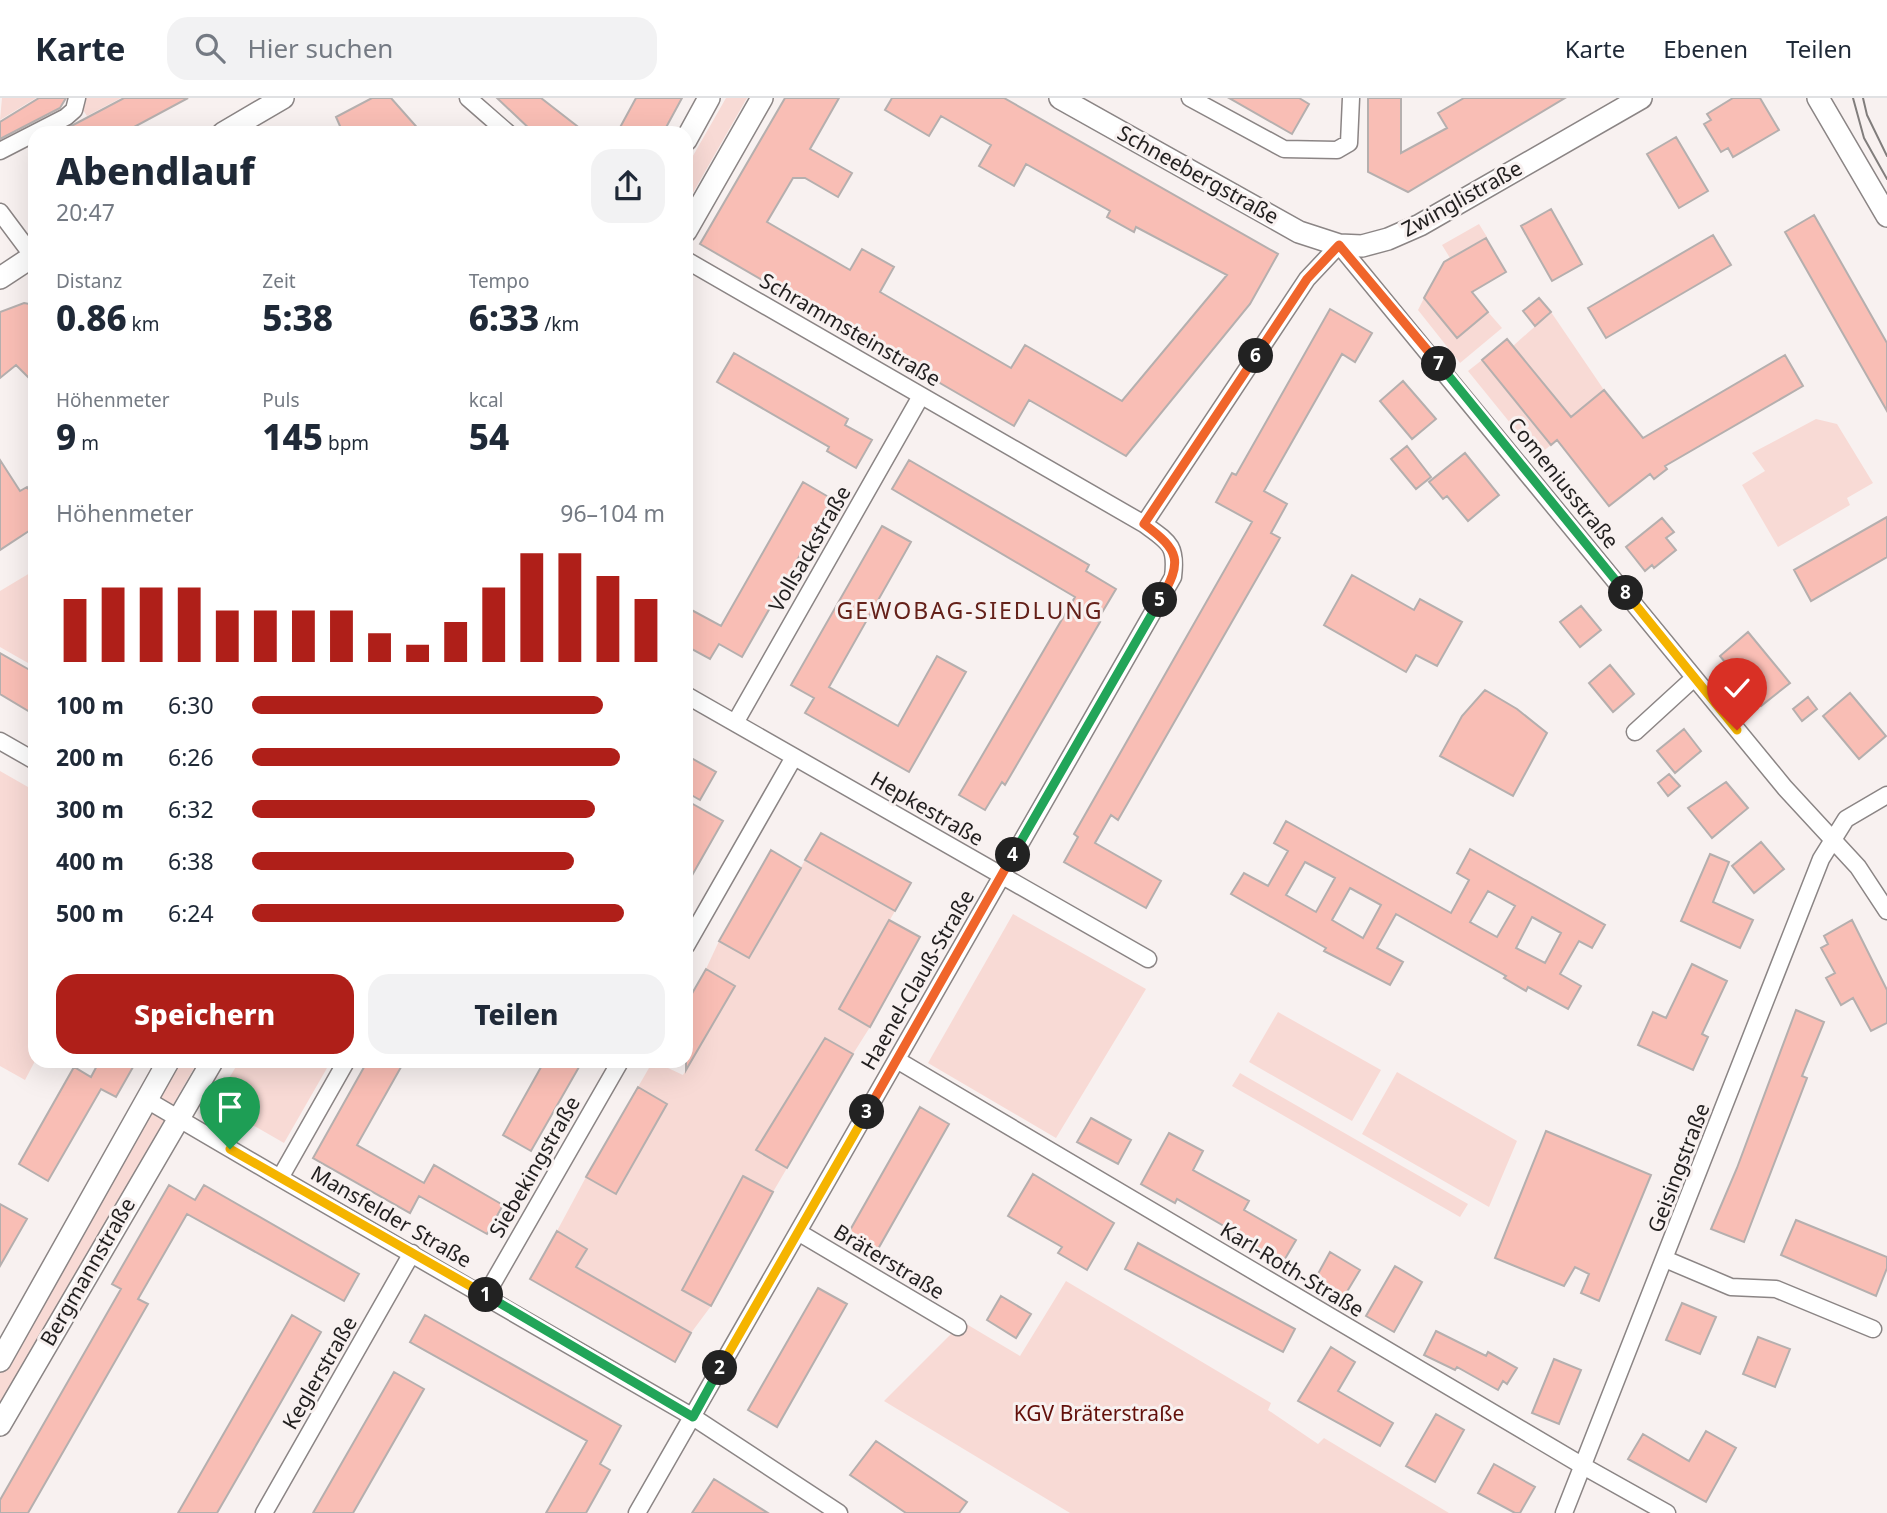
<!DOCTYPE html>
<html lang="de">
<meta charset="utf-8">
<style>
:root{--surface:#fff;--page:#f2f2f3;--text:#1f2937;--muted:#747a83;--line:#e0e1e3;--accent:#af1f19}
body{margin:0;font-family:"Noto Sans",sans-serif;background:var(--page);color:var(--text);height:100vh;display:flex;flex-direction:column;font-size:26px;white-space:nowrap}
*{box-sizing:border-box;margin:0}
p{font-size:23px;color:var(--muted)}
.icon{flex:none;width:38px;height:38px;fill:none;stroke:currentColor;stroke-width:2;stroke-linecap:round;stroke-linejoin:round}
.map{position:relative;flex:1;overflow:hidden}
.panel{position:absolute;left:28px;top:28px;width:665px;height:942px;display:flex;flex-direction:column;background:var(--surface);border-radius:21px;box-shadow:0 7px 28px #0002}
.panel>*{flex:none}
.pin{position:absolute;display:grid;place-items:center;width:60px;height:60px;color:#fff;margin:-72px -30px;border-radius:50% 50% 50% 0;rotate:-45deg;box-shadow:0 0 7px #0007}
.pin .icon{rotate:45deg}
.km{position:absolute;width:35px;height:35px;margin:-18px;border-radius:50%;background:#222;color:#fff;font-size:19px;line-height:35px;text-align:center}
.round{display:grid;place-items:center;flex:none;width:74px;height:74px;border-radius:21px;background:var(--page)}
.headline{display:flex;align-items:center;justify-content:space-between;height:119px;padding:0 28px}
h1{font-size:38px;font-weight:800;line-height:52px}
.stats{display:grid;grid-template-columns:repeat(3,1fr);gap:10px;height:119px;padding:7px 28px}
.stats div{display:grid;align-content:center}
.stats b{font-size:35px;font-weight:800}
.stats small{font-size:19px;font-weight:400}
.stats p{font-size:19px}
.chart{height:196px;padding:14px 28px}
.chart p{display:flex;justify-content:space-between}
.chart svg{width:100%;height:126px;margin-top:7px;stroke:var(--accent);stroke-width:6}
.button{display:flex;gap:14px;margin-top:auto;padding:14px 28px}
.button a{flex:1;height:80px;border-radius:21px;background:var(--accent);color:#fff;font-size:28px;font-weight:800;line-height:80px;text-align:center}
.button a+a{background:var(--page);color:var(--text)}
ul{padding:0 28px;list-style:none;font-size:23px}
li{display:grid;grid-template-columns:112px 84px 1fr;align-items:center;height:52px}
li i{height:18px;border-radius:9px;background:var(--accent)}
header{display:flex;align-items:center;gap:42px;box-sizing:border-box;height:98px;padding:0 35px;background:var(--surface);border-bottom:2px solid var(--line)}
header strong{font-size:33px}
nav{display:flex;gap:38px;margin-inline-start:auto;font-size:24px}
.search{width:490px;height:63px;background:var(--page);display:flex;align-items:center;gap:18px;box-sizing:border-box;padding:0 24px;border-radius:21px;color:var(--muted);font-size:26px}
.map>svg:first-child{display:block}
</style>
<header>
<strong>Karte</strong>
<div class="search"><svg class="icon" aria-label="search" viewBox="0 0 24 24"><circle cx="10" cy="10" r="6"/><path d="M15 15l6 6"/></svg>Hier suchen</div>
<nav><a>Karte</a><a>Ebenen</a><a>Teilen</a></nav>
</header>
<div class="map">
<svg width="1887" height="1415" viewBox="0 0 1887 1415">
<rect width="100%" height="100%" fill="#f8f1f0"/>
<!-- green -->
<path fill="#f8dad5" d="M 2,0 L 36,0 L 0,22 Z
M 86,0 L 121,0 L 87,18 L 83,12 Z
M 726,0 L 747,0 L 686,107 L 686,70 Z
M 1479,126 L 1487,139 L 1450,160 L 1442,147 Z
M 1424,200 L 1457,240 L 1488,214 L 1502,230 L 1460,265 L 1418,212 Z
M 1551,214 L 1604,292 L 1571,320 L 1513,248 Z
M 1482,262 L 1551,347 L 1537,358 L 1468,273 Z
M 1816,321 L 1837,326 L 1873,385 L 1847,400 L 1850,407 L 1778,449 L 1742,387 L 1765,373 L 1752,355 Z
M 35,472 L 35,569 L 0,549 L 0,493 Z
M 0,673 L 35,693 L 35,963 L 25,982 L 0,968 Z
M 805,762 L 895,813 L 839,911 L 870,929 L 853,956 L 824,940 L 757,1051 L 787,1070 L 773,1094 L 743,1078 L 682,1191 L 711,1208 L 691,1235 L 576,1169 L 587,1151 L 557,1133 L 586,1079 L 617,1096 L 667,1006 L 638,989 L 653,963 L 683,977 L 734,888 L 706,871 L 719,843 L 750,860 Z
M 1013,816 L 1146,891 L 1056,1040 L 928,965 Z
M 1278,914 L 1381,972 L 1352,1023 L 1249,964 Z
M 240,962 L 331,963 L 284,1045 L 214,1005 Z
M 177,963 L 198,963 L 0,1310 L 0,1273 Z
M 1397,974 L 1517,1043 L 1489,1109 L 1362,1036 Z
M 1240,975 L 1468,1106 L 1460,1119 L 1232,988 Z
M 1066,1183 L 1271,1305 L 1268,1312 L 1318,1346 L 1324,1340 L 1449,1415 L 1070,1415 L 884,1303 L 963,1224 L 1020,1258 Z"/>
<!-- building -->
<path fill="#f9beb5" stroke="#b5afae" stroke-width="2" fill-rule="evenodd" d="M 39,0 L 66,0 L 60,10 L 0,41 L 0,24 Z
M 124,0 L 188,0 L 123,35 L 58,35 Z
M 372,0 L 391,0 L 422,35 L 343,35 L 336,19 Z
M 497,0 L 541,0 L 586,35 L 534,35 Z
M 636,0 L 682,0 L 663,35 L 617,35 Z
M 785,0 L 839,0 L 810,51 L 852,75 L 838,99 L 805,80 L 793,80 L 767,124 L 850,172 L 862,151 L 894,169 L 880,194 L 1011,270 L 1025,247 L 1122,303 L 1227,177 L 1136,129 L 1134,134 L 1107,119 L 1110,113 L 1026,66 L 1014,88 L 979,68 L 991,47 L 941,18 L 929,38 L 885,12 L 892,0 L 1004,0 L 1278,156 L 1250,206 L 1126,358 L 1029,302 L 1014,328 L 700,146 Z
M 1229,0 L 1299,0 L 1309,6 L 1292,36 Z
M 1368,0 L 1401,0 L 1401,55 L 1447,30 L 1438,15 L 1464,0 L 1565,0 L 1408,94 L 1368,74 Z
M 1733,0 L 1760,0 L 1779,32 L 1733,59 L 1728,50 L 1721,54 L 1704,26 L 1711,22 L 1707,16 Z
M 1676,39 L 1708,93 L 1679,110 L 1647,56 Z
M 1551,111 L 1582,166 L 1552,183 L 1521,128 Z
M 1814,117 L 1887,245 L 1887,313 L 1785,134 Z
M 1713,137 L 1731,167 L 1606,240 L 1588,210 Z
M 1486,140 L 1506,174 L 1472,194 L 1488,214 L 1457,240 L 1424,200 L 1444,164 Z
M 1539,200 L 1551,214 L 1535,228 L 1523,213 Z
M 24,205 L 35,207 L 35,286 L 16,267 L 0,280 L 0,214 Z
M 1330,211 L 1372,235 L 1355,264 L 1342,256 L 1264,393 L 1287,406 L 1271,435 L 1280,440 L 1118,722 L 1111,717 L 1095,745 L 1161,783 L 1146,810 L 1064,764 L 1078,739 L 1074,736 L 1252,424 L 1216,404 L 1232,375 L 1236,377 Z
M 1507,241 L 1571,319 L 1604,292 L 1643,340 L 1785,257 L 1803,288 L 1665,368 L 1667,371 L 1654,381 L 1650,376 L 1609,408 L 1557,342 L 1551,347 L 1482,262 Z
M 734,255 L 848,321 L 845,327 L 872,342 L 856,370 L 827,353 L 829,349 L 717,284 Z
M 1403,283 L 1436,321 L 1412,341 L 1380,303 Z
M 1407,348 L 1431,379 L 1416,391 L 1391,361 Z
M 1465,355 L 1499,397 L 1468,423 L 1447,398 L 1443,401 L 1429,384 Z
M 0,362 L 20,393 L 27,389 L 35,401 L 35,429 L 0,452 Z
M 909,362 L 1089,467 L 1086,473 L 1116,491 L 1097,523 L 1100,524 L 1005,687 L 1002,684 L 985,712 L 959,697 L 1075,499 L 892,391 Z
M 803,384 L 832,401 L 742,559 L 719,546 L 710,561 L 686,548 L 686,509 L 721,528 Z
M 1887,419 L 1887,459 L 1811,503 L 1794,472 Z
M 1662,420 L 1674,434 L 1666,440 L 1676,452 L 1654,470 L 1652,467 L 1645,473 L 1626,449 Z
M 882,428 L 911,444 L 829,589 L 898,628 L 937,558 L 966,574 L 909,674 L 805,615 L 814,600 L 791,587 Z
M 1352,477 L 1414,512 L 1420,501 L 1462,524 L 1437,568 L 1416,557 L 1406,574 L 1324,527 Z
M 1581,508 L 1601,532 L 1580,549 L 1560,524 Z
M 1748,534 L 1790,585 L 1761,608 L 1720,558 Z
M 0,555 L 35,575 L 35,617 L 0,596 Z
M 1610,567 L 1634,596 L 1613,614 L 1589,585 Z
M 1485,592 L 1517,611 L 1547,635 L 1513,698 L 1440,658 L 1462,618 Z
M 1850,595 L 1886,638 L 1859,661 L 1823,618 Z
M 1808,599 L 1817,611 L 1802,623 L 1793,611 Z
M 1684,631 L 1701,653 L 1675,675 L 1657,653 Z
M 686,657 L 716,674 L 700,702 L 686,694 Z
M 1669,676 L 1680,688 L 1668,698 L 1658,685 Z
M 1726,684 L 1748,710 L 1712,740 L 1688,710 Z
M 691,705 L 723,723 L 686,788 L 686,713 Z
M 1286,723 L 1451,815 L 1469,782 L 1457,775 L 1470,751 L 1605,827 L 1592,850 L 1579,843 L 1560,876 L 1581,888 L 1568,911 L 1528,889 L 1526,893 L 1504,880 L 1506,878 L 1396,816 L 1377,850 L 1403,864 L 1390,887 L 1324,853 L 1326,850 L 1231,796 L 1244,775 L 1268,788 L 1288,753 L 1274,745 ZM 1305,764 L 1335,780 L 1316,814 L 1286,797 ZM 1350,790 L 1381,807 L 1363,840 L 1332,822 ZM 1488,793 L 1515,808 L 1497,839 L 1470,824 ZM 1532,819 L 1561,835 L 1545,865 L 1516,850 Z
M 821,735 L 911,785 L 895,813 L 805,762 Z
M 1761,744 L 1784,771 L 1754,795 L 1732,768 Z
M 771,752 L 801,770 L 749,860 L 719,843 Z
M 1710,756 L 1729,764 L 1713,804 L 1753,822 L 1740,850 L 1681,823 Z
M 889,822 L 920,839 L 870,929 L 839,911 Z
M 1852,822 L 1887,892 L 1887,925 L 1871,933 L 1853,900 L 1841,907 L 1826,880 L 1835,875 L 1821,850 L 1828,846 L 1824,838 Z
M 1692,866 L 1727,883 L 1702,936 L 1708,939 L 1693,972 L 1638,947 L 1653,914 L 1666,920 Z
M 706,871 L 735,888 L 686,972 L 686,906 Z
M 1796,912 L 1824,924 L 1802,978 L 1807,980 L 1744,1144 L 1711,1131 L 1737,1070 Z
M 825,940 L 853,956 L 787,1070 L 756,1052 Z
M 100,962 L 137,962 L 116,999 L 101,991 L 48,1083 L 19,1066 L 74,969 L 91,979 Z
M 368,962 L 405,962 L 357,1047 L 424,1085 L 434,1067 L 503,1107 L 487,1136 L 419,1098 L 410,1115 L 313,1060 Z
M 545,962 L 583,962 L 531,1053 L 503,1037 Z
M 638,989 L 667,1006 L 616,1096 L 586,1079 Z
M 920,1009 L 949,1026 L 878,1151 L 849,1134 Z
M 1091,1020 L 1131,1042 L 1118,1066 L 1077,1044 Z
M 1546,1033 L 1651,1077 L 1599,1203 L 1581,1195 L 1589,1176 L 1575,1169 L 1564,1188 L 1495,1160 Z
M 1169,1035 L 1203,1053 L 1193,1072 L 1249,1103 L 1244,1112 L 1296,1142 L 1282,1166 L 1253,1149 L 1255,1146 L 1177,1101 L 1175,1105 L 1141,1086 Z
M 1033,1076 L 1114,1125 L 1087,1172 L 1058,1155 L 1062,1149 L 1008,1118 Z
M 743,1078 L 773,1094 L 711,1208 L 682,1192 Z
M 169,1087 L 195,1102 L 204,1087 L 359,1176 L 344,1203 L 187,1116 L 138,1201 L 148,1206 L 28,1415 L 0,1415 L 0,1402 L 121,1191 L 112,1186 Z
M 0,1106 L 27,1121 L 0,1168 Z
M 1796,1122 L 1887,1159 L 1887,1170 L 1876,1198 L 1781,1157 Z
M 557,1133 L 587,1151 L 576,1169 L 691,1235 L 675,1264 L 530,1181 Z
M 1138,1145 L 1295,1231 L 1283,1254 L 1125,1171 Z
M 1330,1154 L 1360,1172 L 1342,1202 L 1313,1185 Z
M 1395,1168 L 1422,1184 L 1394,1234 L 1366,1218 Z
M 818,1190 L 847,1206 L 777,1329 L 748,1312 Z
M 1001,1198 L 1031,1216 L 1016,1240 L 987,1222 Z
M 1682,1205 L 1716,1219 L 1700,1256 L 1666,1242 Z
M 292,1217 L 321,1234 L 277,1311 L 217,1415 L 178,1415 Z
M 425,1217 L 621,1328 L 600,1366 L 610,1372 L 586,1415 L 546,1415 L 587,1343 L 410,1244 Z
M 1436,1233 L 1486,1258 L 1488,1254 L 1517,1270 L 1507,1286 L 1503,1283 L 1498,1292 L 1457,1269 L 1455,1272 L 1424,1257 Z
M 1758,1239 L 1790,1251 L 1775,1289 L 1743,1276 Z
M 1331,1249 L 1355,1264 L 1338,1293 L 1393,1325 L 1380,1348 L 1298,1303 Z
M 1554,1261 L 1581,1272 L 1559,1326 L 1532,1315 Z
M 394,1274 L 424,1291 L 353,1415 L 313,1415 Z
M 1436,1316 L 1464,1332 L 1435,1384 L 1406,1368 Z
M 1706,1333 L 1736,1350 L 1706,1404 L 1628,1361 L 1643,1336 L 1689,1363 Z
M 876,1343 L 967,1404 L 959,1415 L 906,1415 L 850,1377 Z
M 1494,1366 L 1535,1389 L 1520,1415 L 1515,1415 L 1478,1395 Z
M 714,1381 L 768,1415 L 692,1415 Z"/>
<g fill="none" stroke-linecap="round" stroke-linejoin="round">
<!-- minor casing -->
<g stroke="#8b8585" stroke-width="19">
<path id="minor" d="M 468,0 L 508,35
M 1190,0 L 1284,51 L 1337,52 L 1349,45 L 1351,0
M 0,53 L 66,19 L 74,12 L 77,0
M 0,114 L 35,161
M 1144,426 L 1307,181 L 1339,147 L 1785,690 L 1858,769 L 1887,813
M 686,597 L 1148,861
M 735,625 L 921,298
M 1635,634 L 1694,580
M 0,643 L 35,663
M 686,848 L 794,659
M 897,962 L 1583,1368 L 1667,1415
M 147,1002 L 280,1080 L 347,962
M 280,1080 L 693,1319 L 839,1415
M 798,1134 L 958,1229
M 1665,1161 L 1731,1189 L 1776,1191 L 1873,1231
M 486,1197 L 621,962
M 264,1415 L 412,1155
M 637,1415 L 1173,479 C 1177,447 1169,444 1144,426 L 686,162
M 1564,1415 L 1821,761 L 1846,721 L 1887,697"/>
</g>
<!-- tertiary casing -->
<g stroke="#8b8585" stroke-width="24">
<path id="tertiary" d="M 1060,0 L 1299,134 L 1339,147 L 1362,148 L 1388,141 L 1420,127 L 1641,0
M 1818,0 L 1887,118
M 223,35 L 283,0
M 686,42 L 709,0
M 686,133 L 762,0
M 0,180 L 35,157
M 0,1263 L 169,962
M 0,1327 L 213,962"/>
</g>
<!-- minor -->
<use href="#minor" stroke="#fff" stroke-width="16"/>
<!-- tertiary -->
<use href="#tertiary" stroke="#fff" stroke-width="21"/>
<!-- tram -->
<path stroke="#817d7c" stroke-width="2" d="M 1853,0 L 1864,40 L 1887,81
M 1863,0 L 1867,17 L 1887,58"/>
</g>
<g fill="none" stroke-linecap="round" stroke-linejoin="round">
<!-- split-1 casing -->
<g stroke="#fff" stroke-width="14">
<path id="split-1" d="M 230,1051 L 486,1197"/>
</g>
<!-- split-2 casing -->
<g stroke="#fff" stroke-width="14">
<path id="split-2" d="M 486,1197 L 693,1319 L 720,1270"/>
</g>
<!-- split-3 casing -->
<g stroke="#fff" stroke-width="14">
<path id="split-3" d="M 720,1270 L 867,1014"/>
</g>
<!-- split-4 casing -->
<g stroke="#fff" stroke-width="14">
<path id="split-4" d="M 867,1014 L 1013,757"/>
</g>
<!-- split-5 casing -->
<g stroke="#fff" stroke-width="14">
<path id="split-5" d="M 1013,757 L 1160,502"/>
</g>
<!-- split-6 casing -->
<g stroke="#fff" stroke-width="14">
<path id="split-6" d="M 1160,502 C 1183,463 1180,453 1144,426 L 1256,258"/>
</g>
<!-- split-7 casing -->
<g stroke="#fff" stroke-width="14">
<path id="split-7" d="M 1256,258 L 1307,181 L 1339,147 L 1439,266"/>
</g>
<!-- split-8 casing -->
<g stroke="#fff" stroke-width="14">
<path id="split-8" d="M 1439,266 L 1626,495"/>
</g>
<!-- split-9 casing -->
<g stroke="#fff" stroke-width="14">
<path id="split-9" d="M 1626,495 L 1737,632"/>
</g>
<!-- split-1 -->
<use href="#split-1" stroke="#f5b400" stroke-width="9"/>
<!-- split-2 -->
<use href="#split-2" stroke="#22a559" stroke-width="9"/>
<!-- split-3 -->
<use href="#split-3" stroke="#f5b400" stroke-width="9"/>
<!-- split-4 -->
<use href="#split-4" stroke="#f0652b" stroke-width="9"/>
<!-- split-5 -->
<use href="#split-5" stroke="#22a559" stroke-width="9"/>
<!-- split-6 -->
<use href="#split-6" stroke="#f0652b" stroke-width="9"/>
<!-- split-7 -->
<use href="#split-7" stroke="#f0652b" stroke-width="9"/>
<!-- split-8 -->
<use href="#split-8" stroke="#22a559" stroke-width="9"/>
<!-- split-9 -->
<use href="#split-9" stroke="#f5b400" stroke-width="9"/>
</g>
<g text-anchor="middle" stroke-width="6" stroke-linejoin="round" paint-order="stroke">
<!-- street labels -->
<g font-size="21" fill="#211f1f" stroke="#f8f1f0">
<text transform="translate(1198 77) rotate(29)" y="7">Schneebergstraße</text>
<text transform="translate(1462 101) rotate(-29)" y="7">Zwinglistraße</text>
<text transform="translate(850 232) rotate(30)" y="7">Schrammsteinstraße</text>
<text transform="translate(1563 385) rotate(51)" y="7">Comeniusstraße</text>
<text transform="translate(810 451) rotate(-60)" y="7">Vollsackstraße</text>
<text transform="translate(927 711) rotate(30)" y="7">Hepkestraße</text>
<text transform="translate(918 882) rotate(-60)" y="7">Haenel-Clauß-Straße</text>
<text transform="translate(535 1069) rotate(-60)" y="7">Siebekingstraße</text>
<text transform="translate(1679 1070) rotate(-69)" y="7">Geisingstraße</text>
<text transform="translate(391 1119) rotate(30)" y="7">Mansfelder Straße</text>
<text transform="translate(889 1164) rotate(31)" y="7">Bräterstraße</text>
<text transform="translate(1292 1172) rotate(31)" y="7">Karl-Roth-Straße</text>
<text transform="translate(88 1174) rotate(-60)" y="7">Bergmannstraße</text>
<text transform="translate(320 1275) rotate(-60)" y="7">Keglerstraße</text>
</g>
<!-- park labels -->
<g font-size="21" fill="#620f0a" stroke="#f8f1f0">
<text x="1099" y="1323">KGV Bräterstraße</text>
</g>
<!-- neighbourhood labels -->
<g font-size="23" letter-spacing="2" fill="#642019" stroke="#f8f1f0">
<text x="970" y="521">GEWOBAG-SIEDLUNG</text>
</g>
</g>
</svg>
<div class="pin" style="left:230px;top:1051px;background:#1e9e55"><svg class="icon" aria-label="arrive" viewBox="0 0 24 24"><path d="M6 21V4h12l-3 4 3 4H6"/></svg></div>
<div class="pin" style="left:1737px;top:632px;background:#d93025"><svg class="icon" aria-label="check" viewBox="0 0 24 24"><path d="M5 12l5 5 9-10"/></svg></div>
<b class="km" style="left:486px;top:1197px">1</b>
<b class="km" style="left:720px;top:1270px">2</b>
<b class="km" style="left:867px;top:1014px">3</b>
<b class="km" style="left:1013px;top:757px">4</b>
<b class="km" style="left:1160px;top:502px">5</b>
<b class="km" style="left:1256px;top:258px">6</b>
<b class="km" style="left:1439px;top:266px">7</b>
<b class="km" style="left:1626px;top:495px">8</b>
<section class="panel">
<div class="headline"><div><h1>Abendlauf</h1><p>20:47</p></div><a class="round"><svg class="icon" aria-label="share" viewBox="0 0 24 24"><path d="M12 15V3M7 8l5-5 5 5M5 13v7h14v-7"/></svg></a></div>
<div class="stats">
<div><p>Distanz</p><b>0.86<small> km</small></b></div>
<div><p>Zeit</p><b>5:38</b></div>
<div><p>Tempo</p><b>6:33<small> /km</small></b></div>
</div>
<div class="stats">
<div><p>Höhenmeter</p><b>9<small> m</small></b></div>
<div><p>Puls</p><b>145<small> bpm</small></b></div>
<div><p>kcal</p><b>54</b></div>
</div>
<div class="chart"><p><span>Höhenmeter</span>96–104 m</p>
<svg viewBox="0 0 160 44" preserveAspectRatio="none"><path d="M5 44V22M15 44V18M25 44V18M35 44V18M45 44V26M55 44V26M65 44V26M75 44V26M85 44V34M95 44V38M105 44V30M115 44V18M125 44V6M135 44V6M145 44V14M155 44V22"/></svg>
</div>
<ul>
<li><b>100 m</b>6:30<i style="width:85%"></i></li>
<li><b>200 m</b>6:26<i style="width:89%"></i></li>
<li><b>300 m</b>6:32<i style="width:83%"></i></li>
<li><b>400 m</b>6:38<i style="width:78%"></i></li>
<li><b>500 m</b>6:24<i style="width:90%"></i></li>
</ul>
<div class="button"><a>Speichern</a><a>Teilen</a></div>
</section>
</div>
